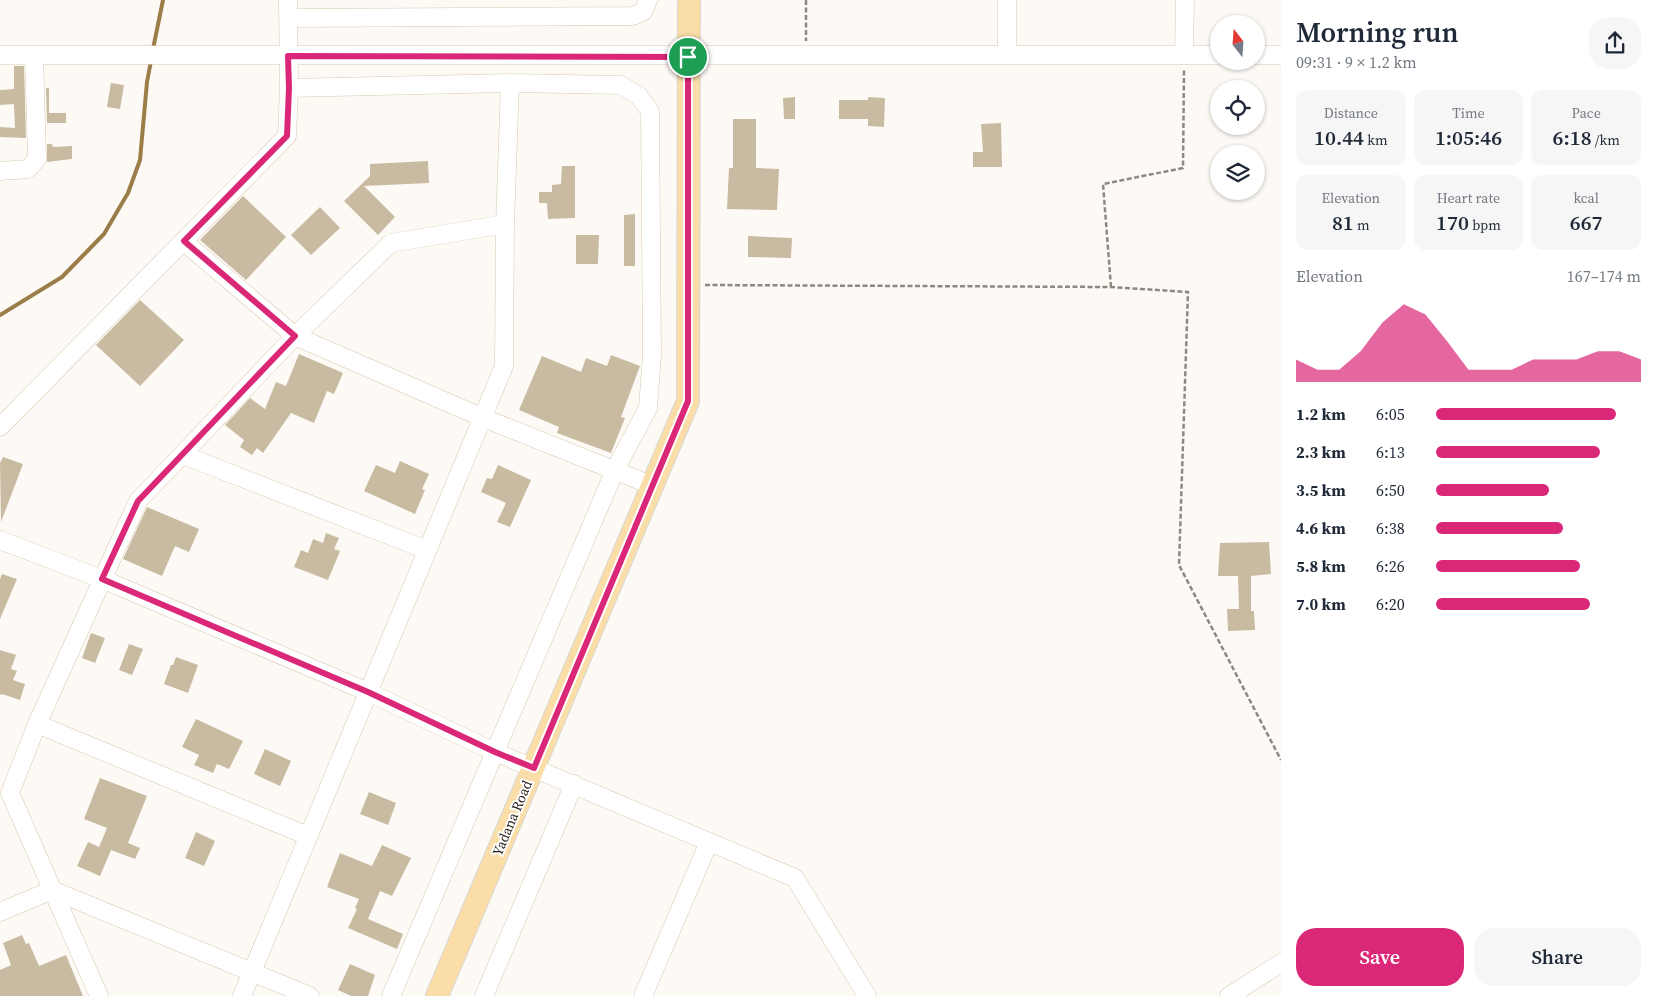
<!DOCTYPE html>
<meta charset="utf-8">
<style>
:root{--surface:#fff;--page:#f6f6f7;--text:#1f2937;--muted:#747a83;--accent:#db2777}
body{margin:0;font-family:"Source Serif 4",serif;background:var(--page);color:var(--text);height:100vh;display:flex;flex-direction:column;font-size:19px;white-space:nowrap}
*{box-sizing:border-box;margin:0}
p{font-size:16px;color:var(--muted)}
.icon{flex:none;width:28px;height:28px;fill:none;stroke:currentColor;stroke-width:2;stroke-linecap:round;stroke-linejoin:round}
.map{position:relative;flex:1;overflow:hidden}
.details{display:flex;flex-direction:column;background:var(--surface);width:375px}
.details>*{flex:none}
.needle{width:32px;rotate:343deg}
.buttons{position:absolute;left:1210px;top:15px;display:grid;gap:10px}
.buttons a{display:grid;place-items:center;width:55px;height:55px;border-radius:50%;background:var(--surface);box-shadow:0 1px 4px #0004;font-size:25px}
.pin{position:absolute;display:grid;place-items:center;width:42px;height:42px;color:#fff;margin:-21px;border:2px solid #fff;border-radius:50%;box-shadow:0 1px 5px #0007}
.round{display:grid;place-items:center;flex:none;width:52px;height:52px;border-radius:20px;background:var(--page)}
.overview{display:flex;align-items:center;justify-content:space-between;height:85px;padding:0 15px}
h1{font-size:28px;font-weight:600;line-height:38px}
.figures{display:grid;grid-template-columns:repeat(3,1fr);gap:8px;height:85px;padding:5px 15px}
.figures div{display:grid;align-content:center;border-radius:12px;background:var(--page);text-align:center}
.figures b{font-size:21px;font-weight:600}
.figures small{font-size:14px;font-weight:400}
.figures p{font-size:14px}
.chart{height:140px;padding:10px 15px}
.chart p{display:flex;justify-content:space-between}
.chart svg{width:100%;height:90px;margin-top:5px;fill:var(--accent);opacity:.7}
.button{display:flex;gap:10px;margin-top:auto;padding:10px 15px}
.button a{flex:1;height:58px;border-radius:20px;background:var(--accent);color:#fff;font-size:20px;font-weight:600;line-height:58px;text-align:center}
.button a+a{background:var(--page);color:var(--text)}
ul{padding:0 15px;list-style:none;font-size:16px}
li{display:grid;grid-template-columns:80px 60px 1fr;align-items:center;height:38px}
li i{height:12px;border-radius:6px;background:var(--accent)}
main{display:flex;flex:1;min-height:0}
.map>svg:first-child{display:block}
</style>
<main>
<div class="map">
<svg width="1281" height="996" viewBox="0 0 1281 996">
<rect width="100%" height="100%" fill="#fdfaf5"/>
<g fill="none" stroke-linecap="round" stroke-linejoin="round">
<!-- stream -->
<path stroke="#9a7d49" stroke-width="4" d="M 153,49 L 163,0
M 0,315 L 62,277 L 104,234 L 128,193 L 140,160 L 147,82 L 151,61"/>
</g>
<!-- building -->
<path fill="#c9bba2" d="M 14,66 L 24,66 L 26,138 L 0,137 L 0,127 L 15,128 L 14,104 L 0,105 L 0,90 L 14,89 Z
M 111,83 L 124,85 L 120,109 L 107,107 Z
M 46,88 L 49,88 L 49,113 L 66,113 L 66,123 L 47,123 Z
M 795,97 L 795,119 L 784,119 L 783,98 Z
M 868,97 L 885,98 L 884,127 L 868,126 L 868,119 L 839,119 L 839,100 L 868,100 Z
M 733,119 L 756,119 L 756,168 L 779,169 L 777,210 L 727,209 L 729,168 L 733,168 Z
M 1001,123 L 1002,167 L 973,167 L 973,152 L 983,152 L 981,124 Z
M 47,144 L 52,144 L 53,147 L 72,146 L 72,159 L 47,162 Z
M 428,161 L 429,183 L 364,186 L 395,217 L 378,235 L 344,201 L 370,176 L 370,164 Z
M 562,166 L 575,166 L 575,218 L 548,219 L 547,203 L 539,203 L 539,192 L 552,192 L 552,185 L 561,184 Z
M 243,196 L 286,237 L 246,280 L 200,240 Z
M 320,207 L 340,228 L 311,255 L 291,235 Z
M 635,214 L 635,266 L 624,266 L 624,215 Z
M 576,235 L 599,235 L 598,264 L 576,264 Z
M 748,236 L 792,238 L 791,258 L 748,257 Z
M 140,300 L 184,340 L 140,386 L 96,345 Z
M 299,354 L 343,373 L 334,394 L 327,391 L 314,423 L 291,413 L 263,453 L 257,448 L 252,455 L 240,447 L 244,440 L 225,425 L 250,398 L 265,409 L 276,382 L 286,386 Z
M 611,355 L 640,366 L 621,417 L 625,418 L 611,453 L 557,433 L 559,427 L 519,410 L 542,356 L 581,372 L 586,358 L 607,366 Z
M 3,457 L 23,464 L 1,522 L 0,463 Z
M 400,461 L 429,474 L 422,489 L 425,490 L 415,514 L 364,491 L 376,465 L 395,473 Z
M 498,465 L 531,480 L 510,527 L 497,522 L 506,503 L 481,492 L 487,478 L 492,479 Z
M 147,507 L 199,529 L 189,552 L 175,546 L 162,576 L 123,559 Z
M 326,533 L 339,538 L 334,549 L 340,551 L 328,580 L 294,567 L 301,550 L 308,553 L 313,539 L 323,543 Z
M 1269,542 L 1271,574 L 1251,576 L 1251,611 L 1254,611 L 1255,630 L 1228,631 L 1227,609 L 1239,609 L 1238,576 L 1218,576 L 1220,543 Z
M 2,574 L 17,579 L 0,619 L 0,579 Z
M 91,633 L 105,638 L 95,663 L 82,658 Z
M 129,644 L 143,649 L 132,675 L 119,670 Z
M 0,650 L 16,655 L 11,669 L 17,671 L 13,680 L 25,684 L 20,700 L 2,694 L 0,695 Z
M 176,657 L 198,665 L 188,693 L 164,684 L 171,665 L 173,665 Z
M 196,719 L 243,741 L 229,769 L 217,764 L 213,773 L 194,765 L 199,755 L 182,747 Z
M 265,749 L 291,761 L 280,786 L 254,774 Z
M 100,778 L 147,796 L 128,843 L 140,848 L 135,859 L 111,850 L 100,876 L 77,866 L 88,842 L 99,847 L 107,828 L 84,819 Z
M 369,792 L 396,803 L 388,825 L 360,814 Z
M 196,832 L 215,841 L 204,866 L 185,858 Z
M 382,845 L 411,858 L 392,896 L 380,891 L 368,919 L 403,934 L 397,949 L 348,928 L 357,909 L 355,908 L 359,899 L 327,887 L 340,853 L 372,866 Z
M 22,935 L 26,944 L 29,943 L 39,966 L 66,955 L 83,996 L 0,996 L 0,970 L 11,965 L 3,943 Z
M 350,964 L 375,975 L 368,996 L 351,996 L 338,990 Z"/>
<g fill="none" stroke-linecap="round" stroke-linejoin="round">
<!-- minor casing -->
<g stroke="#d7c8af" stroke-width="19">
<path id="minor" d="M 1007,0 L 1007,55
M 289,18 L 633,16 L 643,12 L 648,0
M 0,55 C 406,56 812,56 1219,55
M 1184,55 L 1185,0
M 1256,55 L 1281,55
M 289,88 L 510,83 L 621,85 L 639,96 L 650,111 L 652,355 L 648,408 L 615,470 L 391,996
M 0,171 L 28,169 L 37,159 L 34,55
M 183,241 L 295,336 L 481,417 L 651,485
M 0,427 L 287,136 L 289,88 L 288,0
M 183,455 L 427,550
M 0,540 L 102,579 L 368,692 L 495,752 L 795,878 L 867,996
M 37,724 L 308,836
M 0,912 L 52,890 L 310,996
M 99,996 L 10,793 L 37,724 L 138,501 L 295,336 L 391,243 L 505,224
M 242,996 L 504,366 L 505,224 L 510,83
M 484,996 L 574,784
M 643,996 L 709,842
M 1229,996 L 1281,963"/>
</g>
<!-- major casing -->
<g stroke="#d8d7d6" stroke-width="24">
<path id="major" d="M 437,996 L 688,401 L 689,0"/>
</g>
<!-- path -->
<path stroke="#8d8881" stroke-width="2.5" stroke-dasharray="5 2.5" stroke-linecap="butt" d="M 806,0 L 806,41
M 705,285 L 1111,287 L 1188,292 L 1179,565 L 1281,760
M 1111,287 L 1103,184 L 1183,168 L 1184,70"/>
<!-- minor -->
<use href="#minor" stroke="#fff" stroke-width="18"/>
<!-- major -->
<use href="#major" stroke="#fadda7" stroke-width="22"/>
</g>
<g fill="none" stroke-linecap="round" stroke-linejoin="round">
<!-- route casing -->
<g stroke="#fff" stroke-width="10">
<path id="route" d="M 288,56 L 688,57 L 688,401 L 534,768 L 495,752 L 368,692 L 102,579 L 138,501 L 295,336 L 184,241 L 287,136 L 289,88 Z"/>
</g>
<!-- route -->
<use href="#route" stroke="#db2777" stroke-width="6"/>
</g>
<g text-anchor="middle" stroke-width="4" stroke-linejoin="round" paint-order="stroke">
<!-- street labels -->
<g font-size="14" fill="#282219" stroke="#fff">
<text transform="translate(512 818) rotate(-67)" y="5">Yadana Road</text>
</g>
</g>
</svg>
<div class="buttons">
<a><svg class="needle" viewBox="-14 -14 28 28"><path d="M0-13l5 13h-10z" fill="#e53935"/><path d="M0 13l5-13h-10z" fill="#747a83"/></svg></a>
<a><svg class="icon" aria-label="locate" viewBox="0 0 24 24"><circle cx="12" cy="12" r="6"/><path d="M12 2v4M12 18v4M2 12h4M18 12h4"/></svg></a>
<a><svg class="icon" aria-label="layers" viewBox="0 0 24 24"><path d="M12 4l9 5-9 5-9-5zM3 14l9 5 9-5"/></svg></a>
</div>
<div class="pin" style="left:688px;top:57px;background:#1e9e55"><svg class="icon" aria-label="arrive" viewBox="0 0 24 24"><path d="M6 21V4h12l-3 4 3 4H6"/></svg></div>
</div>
<section class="details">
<div class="overview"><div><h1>Morning run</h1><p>09:31 · 9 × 1.2 km</p></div><a class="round"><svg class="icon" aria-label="share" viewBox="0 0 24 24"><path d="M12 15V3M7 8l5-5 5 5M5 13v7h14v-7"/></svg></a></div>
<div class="figures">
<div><p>Distance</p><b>10.44<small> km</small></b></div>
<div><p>Time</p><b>1:05:46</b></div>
<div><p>Pace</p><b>6:18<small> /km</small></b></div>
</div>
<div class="figures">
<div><p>Elevation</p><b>81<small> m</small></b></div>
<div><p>Heart rate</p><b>170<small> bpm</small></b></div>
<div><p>kcal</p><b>667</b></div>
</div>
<div class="chart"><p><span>Elevation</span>167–174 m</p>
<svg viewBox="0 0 160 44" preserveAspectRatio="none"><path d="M0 44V33L10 38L20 38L30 29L40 15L50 6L60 11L70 24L80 38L90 38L100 38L110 33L120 33L130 33L140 29L150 29L160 33V44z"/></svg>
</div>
<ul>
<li><b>1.2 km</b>6:05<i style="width:88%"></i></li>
<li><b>2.3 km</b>6:13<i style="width:80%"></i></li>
<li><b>3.5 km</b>6:50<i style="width:55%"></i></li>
<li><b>4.6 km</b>6:38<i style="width:62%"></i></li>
<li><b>5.8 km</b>6:26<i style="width:70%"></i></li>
<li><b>7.0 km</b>6:20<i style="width:75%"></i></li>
</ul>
<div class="button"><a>Save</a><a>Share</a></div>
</section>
</main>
